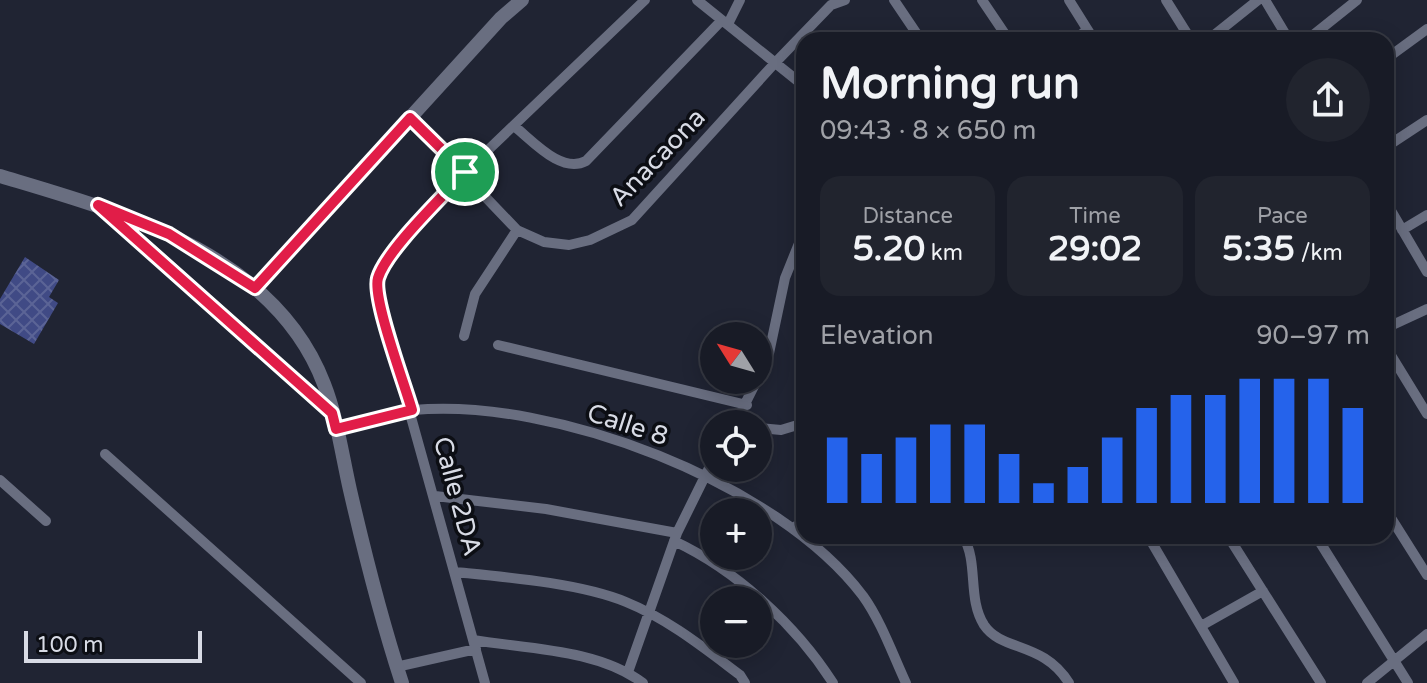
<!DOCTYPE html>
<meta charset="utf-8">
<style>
:root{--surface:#181b26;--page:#21242e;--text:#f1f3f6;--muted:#9fa1a7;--line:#363943;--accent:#2563eb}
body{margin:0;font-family:"Varela Round",sans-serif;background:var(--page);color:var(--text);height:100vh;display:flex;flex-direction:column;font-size:30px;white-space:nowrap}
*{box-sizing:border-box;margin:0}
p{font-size:26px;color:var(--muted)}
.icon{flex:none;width:44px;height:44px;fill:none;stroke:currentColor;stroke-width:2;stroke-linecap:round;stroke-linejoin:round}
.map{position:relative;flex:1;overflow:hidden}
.drawer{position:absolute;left:796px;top:32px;width:598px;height:512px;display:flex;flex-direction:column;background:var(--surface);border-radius:24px;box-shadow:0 4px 20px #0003,0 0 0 2px var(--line)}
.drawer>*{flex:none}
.needle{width:52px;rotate:307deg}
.fabs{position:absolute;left:700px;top:322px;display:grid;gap:16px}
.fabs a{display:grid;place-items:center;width:72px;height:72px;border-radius:50%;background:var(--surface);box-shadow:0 4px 20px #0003,0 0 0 2px var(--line);font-size:40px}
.scale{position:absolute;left:24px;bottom:20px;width:178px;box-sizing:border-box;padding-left:8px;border:4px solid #d8dbe5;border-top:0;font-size:22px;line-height:28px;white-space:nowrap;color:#d8dbe5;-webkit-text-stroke:6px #0c0e14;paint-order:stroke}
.pin{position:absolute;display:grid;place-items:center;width:68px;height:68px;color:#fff;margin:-34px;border:4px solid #fff;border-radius:50%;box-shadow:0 2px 8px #0007}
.round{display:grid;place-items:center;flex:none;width:84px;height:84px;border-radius:42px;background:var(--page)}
.head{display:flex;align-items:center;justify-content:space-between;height:136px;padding:0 24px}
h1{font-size:44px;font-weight:800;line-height:60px}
.figures{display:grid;grid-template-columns:repeat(3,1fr);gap:12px;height:136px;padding:8px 24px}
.figures div{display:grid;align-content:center;border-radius:20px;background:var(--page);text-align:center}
.figures b{font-size:34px;font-weight:800}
.figures small{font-size:22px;font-weight:400}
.figures p{font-size:22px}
.chart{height:224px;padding:16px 24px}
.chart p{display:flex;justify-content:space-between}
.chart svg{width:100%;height:144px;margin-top:8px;stroke:var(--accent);stroke-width:6}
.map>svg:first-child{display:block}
</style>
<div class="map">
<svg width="1427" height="683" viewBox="0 0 1427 683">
<defs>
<pattern id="building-cross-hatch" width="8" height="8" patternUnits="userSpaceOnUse" patternTransform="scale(2)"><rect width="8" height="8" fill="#404a85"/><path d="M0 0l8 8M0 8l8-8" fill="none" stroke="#5b6496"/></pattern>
</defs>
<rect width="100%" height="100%" fill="#202433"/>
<!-- building -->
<path fill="url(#building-cross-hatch)" d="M 25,257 L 59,280 L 49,297 L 58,303 L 34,344 L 0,324 L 0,299 Z"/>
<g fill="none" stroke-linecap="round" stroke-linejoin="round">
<!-- street -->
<path stroke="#696e80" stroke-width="10" d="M 697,0 L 804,86
M 894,0 L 921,40
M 982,0 L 1009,40
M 1069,0 L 1094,40
M 1166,0 L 1191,40
M 1265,0 L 1289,40
M 728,24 L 740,0
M 1074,40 L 1087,30
M 1208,40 L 1258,0
M 1307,40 L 1357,0
M 1386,59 L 1427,29
M 410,118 L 517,230 L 544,242 L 569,245 L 590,240 L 632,220 L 774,64 L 831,5 L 845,0
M 514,126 C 533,141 561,174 586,161 L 722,20
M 1386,147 L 1427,120
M 1386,202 L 1427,272
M 1402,230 L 1427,215
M 1386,328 L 1427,309
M 464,336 L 475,294 L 517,230
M 498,345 L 747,405
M 1386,347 L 1427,414
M 735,424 L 768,358 L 785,278 L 804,231
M 758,428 L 781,430 L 804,423
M 336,429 C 361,423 387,413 413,410 C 553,397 777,482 863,596 C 881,621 893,655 906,683
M 105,454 L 361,683
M 0,480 L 46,521
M 435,496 L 546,509 L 677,533
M 1386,510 L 1427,575
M 793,529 L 804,519
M 963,536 C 979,563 967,598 984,625 C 1002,652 1043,641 1069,683
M 1148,536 L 1234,683
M 1228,536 L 1321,683
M 1316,536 L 1408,683
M 674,541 C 736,570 796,625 833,683
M 455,572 C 505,577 580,583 626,602 C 668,619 704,648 740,675 L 745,683
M 1201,626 L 1263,591
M 473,640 C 528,649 598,649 643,683
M 396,667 L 476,649
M 628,672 L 677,533 L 714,458
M 485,683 L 379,302 L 377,280 L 388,259 L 465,172 L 645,0
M 1367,683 L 1427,634"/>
<!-- secondary -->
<path stroke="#696e80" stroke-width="14" d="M 0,176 C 120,212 274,252 324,384 C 337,417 342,455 350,490 C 365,555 381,619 402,683
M 105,210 L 331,412
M 255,288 L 501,18 L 522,0"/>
</g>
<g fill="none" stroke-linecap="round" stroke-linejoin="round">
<!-- route casing -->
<g stroke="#fff" stroke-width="16">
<path id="route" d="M 410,118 L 465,172 C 443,197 387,249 378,278 C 372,298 405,385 412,410 L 336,429 L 332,413 L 98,205 L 169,234 L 255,288 Z"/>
</g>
<!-- route -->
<use href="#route" stroke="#e11d48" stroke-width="10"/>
</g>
<g text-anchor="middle" stroke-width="7" stroke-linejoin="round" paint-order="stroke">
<!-- street labels -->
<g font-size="26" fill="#d8dbe5" stroke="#0c0e14">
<text transform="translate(657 157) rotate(-46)" y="9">Anacaona</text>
<text transform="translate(628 424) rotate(18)" y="9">Calle 8</text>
<text transform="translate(458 496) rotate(75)" y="9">Calle 2DA</text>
</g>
</g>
</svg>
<div class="fabs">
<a><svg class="needle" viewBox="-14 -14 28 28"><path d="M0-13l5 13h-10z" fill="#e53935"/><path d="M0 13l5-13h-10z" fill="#9fa1a7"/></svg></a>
<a><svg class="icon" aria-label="locate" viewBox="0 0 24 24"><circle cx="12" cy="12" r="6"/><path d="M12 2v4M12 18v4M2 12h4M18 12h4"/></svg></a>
<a>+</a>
<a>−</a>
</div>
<div class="scale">100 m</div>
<div class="pin" style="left:465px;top:172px;background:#1e9e55"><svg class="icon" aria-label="arrive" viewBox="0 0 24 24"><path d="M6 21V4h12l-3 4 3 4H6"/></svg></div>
<section class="drawer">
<div class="head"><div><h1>Morning run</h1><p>09:43 · 8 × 650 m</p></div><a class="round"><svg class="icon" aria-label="share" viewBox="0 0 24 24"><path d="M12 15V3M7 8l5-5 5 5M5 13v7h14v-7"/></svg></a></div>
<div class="figures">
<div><p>Distance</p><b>5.20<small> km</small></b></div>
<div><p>Time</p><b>29:02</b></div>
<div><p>Pace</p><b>5:35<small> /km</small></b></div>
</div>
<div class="chart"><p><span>Elevation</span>90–97 m</p>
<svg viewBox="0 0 160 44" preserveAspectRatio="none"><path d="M5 44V24M15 44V29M25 44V24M35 44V20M45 44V20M55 44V29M65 44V38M75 44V33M85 44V24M95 44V15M105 44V11M115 44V11M125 44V6M135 44V6M145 44V6M155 44V15"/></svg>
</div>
</section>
</div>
